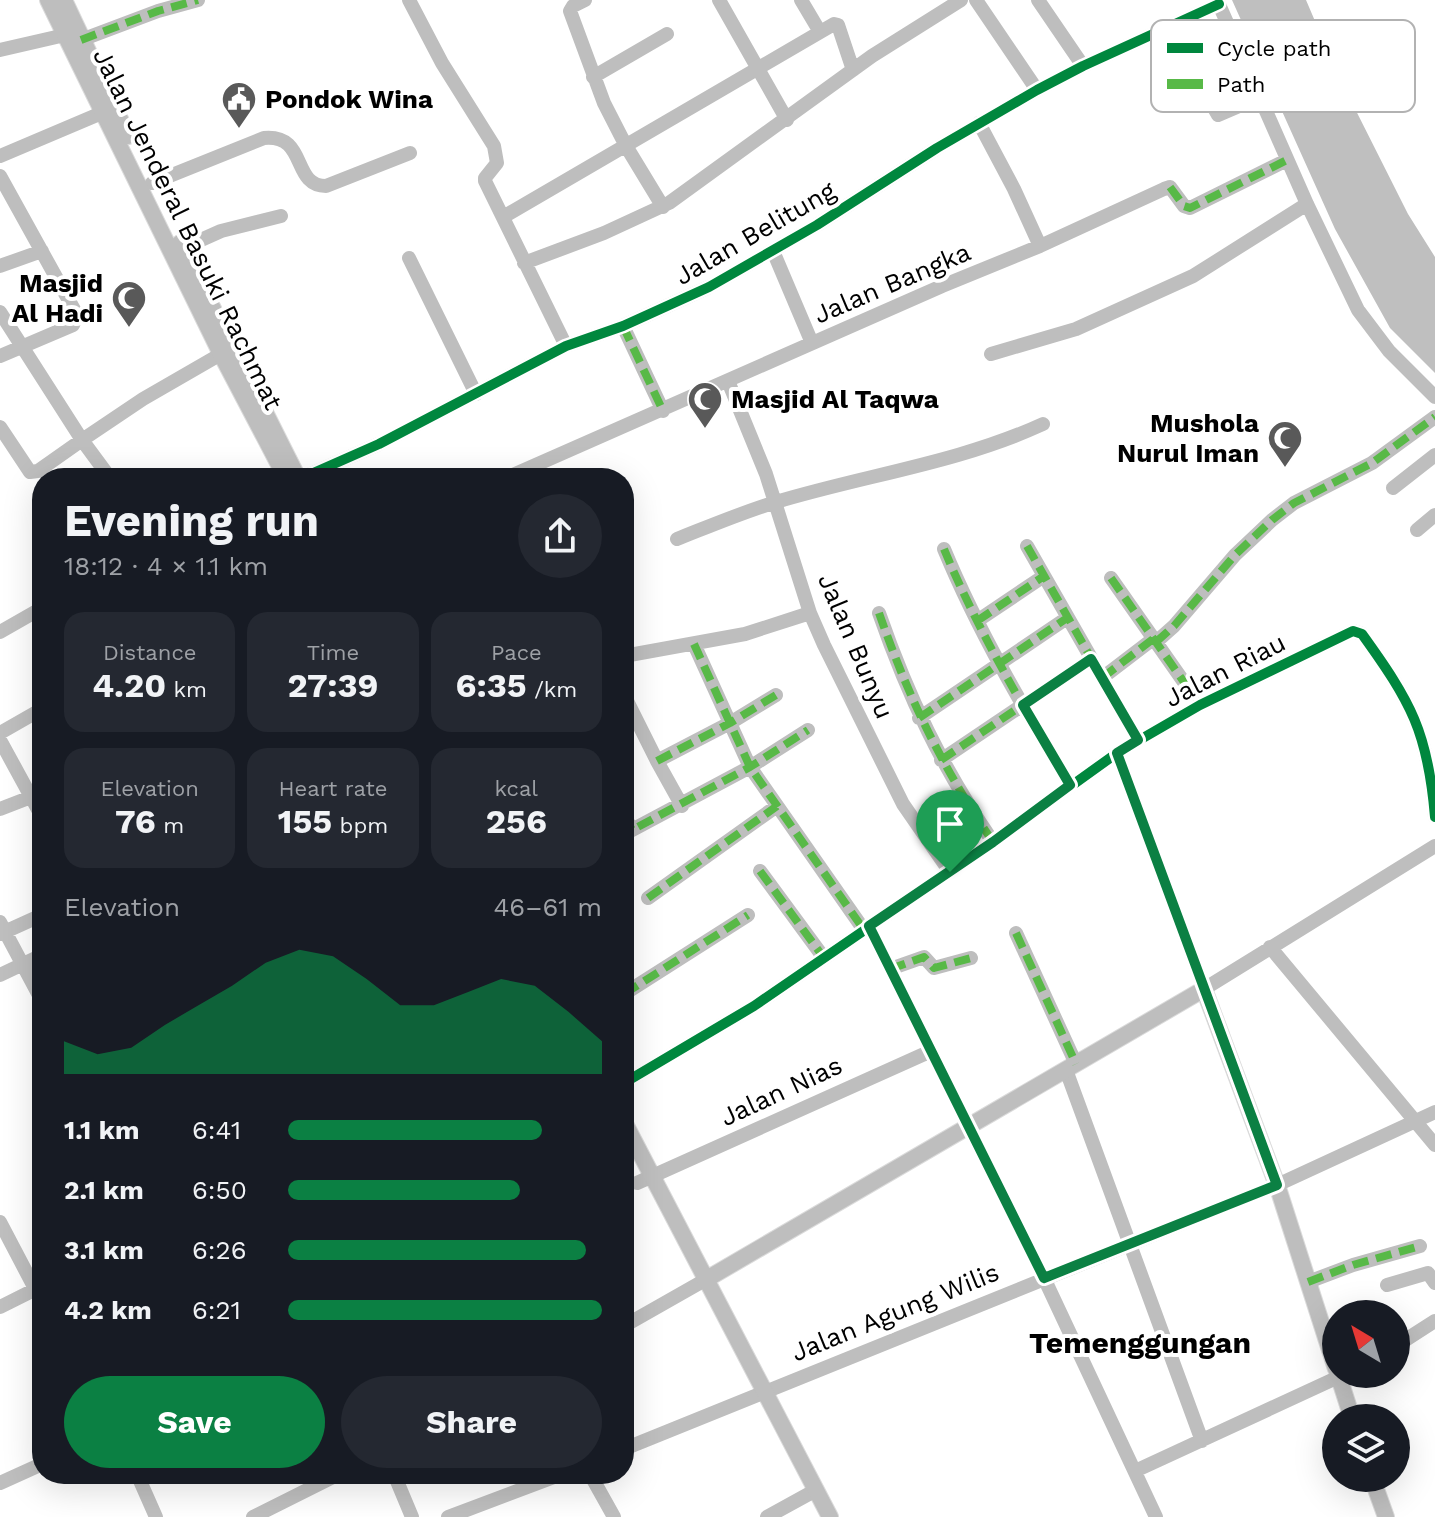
<!DOCTYPE html>
<meta charset="utf-8">
<style>
:root{--surface:#171b24;--page:#242831;--text:#f1f3f6;--muted:#9ea1a6;--accent:#0b8043}
body{margin:0;font-family:"Work Sans",sans-serif;background:var(--page);color:var(--text);height:100vh;display:flex;flex-direction:column;font-size:30px;white-space:nowrap}
*{box-sizing:border-box;margin:0}
p{font-size:26px;color:var(--muted)}
.icon{flex:none;width:44px;height:44px;fill:none;stroke:currentColor;stroke-width:2;stroke-linecap:round;stroke-linejoin:round}
.map{position:relative;flex:1;overflow:hidden}
.side{position:absolute;left:32px;top:468px;width:602px;height:1016px;display:flex;flex-direction:column;background:var(--surface);border-radius:32px;box-shadow:0 8px 32px #0002}
.side>*{flex:none}
.needle{width:52px;rotate:322deg}
.fabs{position:absolute;left:1322px;top:1300px;display:grid;gap:16px}
.fabs a{display:grid;place-items:center;width:88px;height:88px;border-radius:50%;background:var(--surface);box-shadow:0 8px 32px #0002;font-size:40px}
.pin{position:absolute;display:grid;place-items:center;width:68px;height:68px;color:#fff;margin:-82px -34px;border-radius:50% 50% 50% 0;rotate:-45deg;box-shadow:0 0 8px #0007}
.pin .icon{rotate:45deg}
.round{display:grid;place-items:center;flex:none;width:84px;height:84px;border-radius:42px;background:var(--page)}
.overview{display:flex;align-items:center;justify-content:space-between;height:136px;padding:0 32px}
h1{font-size:44px;font-weight:700;line-height:60px}
.stats{display:grid;grid-template-columns:repeat(3,1fr);gap:12px;height:136px;padding:8px 32px}
.stats div{display:grid;align-content:center;border-radius:20px;background:var(--page);text-align:center}
.stats b{font-size:34px;font-weight:700}
.stats small{font-size:22px;font-weight:400}
.stats p{font-size:22px}
.chart{height:224px;padding:16px 32px}
.chart p{display:flex;justify-content:space-between}
.chart svg{width:100%;height:144px;margin-top:8px;fill:var(--accent);opacity:.7}
.cta{display:flex;gap:16px;margin-top:auto;padding:16px 32px}
.cta a{flex:1;height:92px;border-radius:48px;background:var(--accent);color:#fff;font-size:32px;font-weight:700;line-height:92px;text-align:center}
.cta a+a{background:var(--page);color:var(--text)}
ul{padding:0 32px;list-style:none;font-size:26px}
li{display:grid;grid-template-columns:128px 96px 1fr;align-items:center;height:60px}
li i{height:20px;border-radius:10px;background:var(--accent)}
.map>svg:first-child{display:block}
</style>
<div class="map">
<svg width="1435" height="1517" viewBox="0 0 1435 1517">
<rect width="100%" height="100%" fill="#fff"/>
<!-- water -->
<path fill="#bfbfbf" d="M 1232,0 L 1306,0 L 1338,75 L 1408,214 L 1435,257 L 1435,373 L 1390,328 L 1335,229 Z"/>
<g fill="none" stroke-linecap="round" stroke-linejoin="round">
<!-- major casing -->
<g stroke="#dbdbdb" stroke-width="18">
<path id="major" d="M 48,0 L 221,354 L 286,478
M 64,0 L 128,136
M 180,243 L 298,478
M 624,1122 L 830,1517
M 705,1280 L 1204,989 L 1277,1185 L 1336,1369
M 1338,1374 L 1352,1418
M 1372,1478 L 1386,1517"/>
</g>
<!-- minor -->
<path stroke="#bebebe" stroke-width="14" d="M 409,0 L 442,63 L 494,146 L 497,163 L 485,178 L 485,181 L 566,346
M 585,0 L 573,6 L 570,11 L 604,103 L 626,146 L 663,207
M 719,0 L 787,120
M 801,0 L 820,32
M 976,0 L 1037,90
M 1038,0 L 1083,66
M 1217,0 L 1307,204 L 1358,310 L 1389,351 L 1435,397
M 81,40 L 158,11 L 198,0
M 0,50 L 65,35
M 593,77 L 667,34
M 1201,85 L 1218,115 L 1260,97
M 979,123 L 1014,189 L 1040,246
M 0,156 L 104,112
M 0,176 L 77,315 L 73,325 L 0,356
M 152,183 L 264,138 C 308,134 291,186 326,186 L 410,153
M 503,217 L 834,24 L 838,25 L 853,70
M 183,248 L 221,231 L 281,216
M 773,251 L 812,343
M 409,258 L 476,394
M 524,263 L 604,233 L 669,203 L 872,56 L 961,0
M 0,266 L 42,251
M 0,312 L 82,440 L 143,399 L 221,354
M 623,326 L 663,411
M 991,354 L 1076,329 L 1193,276 L 1307,204
M 728,381 L 766,474 L 810,613 L 824,645 L 903,804 L 950,872
M 0,427 L 30,472 L 38,471 L 82,440 L 110,478
M 302,478 L 379,444 L 566,346 L 623,326 L 709,287 L 817,225 L 937,148 L 1037,90 L 1083,66 L 1219,4
M 506,478 L 942,286 L 1040,246 L 1164,189 L 1170,187 L 1184,206 L 1190,208 L 1287,160
M 1393,488 L 1435,455
M 1417,530 L 1435,515
M 677,539 C 710,526 743,512 776,502 C 865,475 958,463 1043,424
M 1027,546 L 1138,740
M 944,549 C 978,631 1024,709 1070,785
M 1111,578 L 1200,705
M 879,613 C 909,699 942,767 993,842
M 977,621 L 1044,576
M 0,632 L 42,608
M 1156,642 L 1174,626 L 1235,555 L 1272,520 L 1294,503 L 1372,463 L 1435,417
M 694,644 L 750,767 L 864,930
M 624,656 L 745,634 L 810,613
M 1102,678 L 1153,639
M 624,695 L 657,761 L 682,806
M 919,718 L 1067,618
M 0,733 L 42,709
M 0,740 L 42,817
M 1117,753 L 1204,989 L 1435,846
M 941,760 L 1091,659
M 657,761 L 730,723 L 776,695
M 0,809 L 31,797
M 624,815 L 632,830 L 750,767 L 808,730
M 760,871 L 824,958
M 648,898 L 777,806
M 0,922 L 42,1001
M 869,926 L 1044,1278 L 1156,1517
M 1016,933 L 1076,1064
M 0,934 L 42,915
M 1270,947 L 1435,1145
M 890,969 L 924,957 L 934,968 L 971,958
M 0,975 L 42,955
M 624,994 L 748,915
M 1066,1070 L 1202,1441
M 624,1083 L 754,1006 L 993,842 L 1117,753 L 1200,705 L 1353,631 L 1362,634 C 1411,702 1428,732 1435,817
M 637,1183 L 931,1051
M 0,1222 L 42,1302
M 1308,1282 L 1353,1265 L 1420,1246
M 1387,1285 L 1428,1273 L 1435,1283
M 0,1307 L 42,1286
M 624,1326 L 705,1280
M 1396,1346 L 1435,1321
M 624,1449 L 1277,1185 L 1435,1112
M 1135,1471 L 1345,1374
M 137,1474 L 156,1517
M 394,1474 L 412,1517
M 590,1474 L 614,1517
M 0,1483 L 42,1464
M 253,1517 L 339,1474
M 448,1517 L 562,1474
M 767,1517 L 816,1490"/>
<!-- major -->
<use href="#major" stroke="#bebebe" stroke-width="16"/>
<!-- quiet -->
<path stroke="#58b947" stroke-width="8" stroke-dasharray="16 8" stroke-linecap="butt" d="M 81,40 L 158,11 L 198,0
M 1170,187 L 1184,206 L 1190,208 L 1287,160
M 623,326 L 663,411
M 1027,546 L 1138,740
M 944,549 C 978,631 1024,709 1070,785
M 1111,578 L 1200,705
M 879,613 C 909,699 942,767 993,842
M 977,621 L 1044,576
M 1156,642 L 1174,626 L 1235,555 L 1272,520 L 1294,503 L 1372,463 L 1435,417
M 694,644 L 750,767 L 864,930
M 1102,678 L 1153,639
M 919,718 L 1067,618
M 941,760 L 1091,659
M 657,761 L 730,723 L 776,695
M 624,815 L 632,830 L 750,767 L 808,730
M 760,871 L 824,958
M 648,898 L 777,806
M 1016,933 L 1076,1064
M 890,969 L 924,957 L 934,968 L 971,958
M 624,994 L 748,915
M 1308,1282 L 1353,1265 L 1420,1246"/>
<!-- cycleway casing -->
<g stroke="#fff" stroke-width="15">
<path id="cycleway" d="M 302,478 L 379,444 L 566,346 L 623,326 L 709,287 L 817,225 L 937,148 L 1037,90 L 1083,66 L 1219,4
M 624,1083 L 754,1006 L 993,842 L 1117,753 L 1200,705 L 1353,631 L 1362,634 C 1411,702 1428,732 1435,817"/>
</g>
<!-- cycleway -->
<use href="#cycleway" stroke="#00873e" stroke-width="10"/>
</g>
<g fill="none" stroke-linecap="round" stroke-linejoin="round">
<!-- route casing -->
<g stroke="#fff" stroke-width="16">
<path id="route" d="M 1091,659 L 1138,740 L 1117,753 L 1277,1185 L 1044,1278 L 869,926 L 993,842 L 1070,785 L 1023,705 Z"/>
</g>
<!-- route -->
<use href="#route" stroke="#0b8043" stroke-width="10"/>
</g>
<!-- icons -->
<defs>
<g id="civic-pin" transform="scale(1.8)"><path d="M0 17L-7.5 6A9.5 9.5 0 1 1 7.5 6Z" fill="#595959" stroke="#fff"/><path d="M-.6-6.5H3V-4.5H.6V-3L4-1V1h2V6H-6V1h2V-1L-.6-3ZM-1.2 2.5V6h2.4V2.5Z" fill="#fff"/></g>
<g id="mosque-pin" transform="scale(1.8)"><path d="M0 17L-7.5 6A9.5 9.5 0 1 1 7.5 6Z" fill="#595959" stroke="#fff"/><path d="M3.5-4.9A6 6 0 1 0 3.5 4.9A5 5 0 1 1 3.5-4.9Z" fill="#fff"/></g>
</defs>
<g fill-rule="evenodd">
<use href="#civic-pin" x="239" y="99"/>
<use href="#mosque-pin" x="129" y="298"/>
<use href="#mosque-pin" x="705" y="399"/>
<use href="#mosque-pin" x="1285" y="438"/>
</g>
<g text-anchor="middle" stroke-width="8" stroke-linejoin="round" paint-order="stroke">
<!-- poi labels -->
<g font-size="26" font-weight="bold" fill="#000" stroke="#fff" text-anchor="start">
<text x="265" y="108">Pondok Wina</text>
<text x="103" y="292" text-anchor="end">Masjid<tspan x="103" dy="30">Al Hadi</tspan></text>
<text x="731" y="408">Masjid Al Taqwa</text>
<text x="1259" y="432" text-anchor="end">Mushola<tspan x="1259" dy="30">Nurul Iman</tspan></text>
</g>
<!-- street labels -->
<g font-size="26" fill="#000" stroke="#fff">
<text transform="translate(188 229) rotate(64)" y="9">Jalan Jenderal Basuki Rachmat</text>
<text transform="translate(755 233) rotate(-30)" y="9">Jalan Belitung</text>
<text transform="translate(892 283) rotate(-23)" y="9">Jalan Bangka</text>
<text transform="translate(856 646) rotate(67)" y="9">Jalan Bunyu</text>
<text transform="translate(1225 670) rotate(-27)" y="9">Jalan Riau</text>
<text transform="translate(781 1091) rotate(-25)" y="9">Jalan Nias</text>
<text transform="translate(895 1312) rotate(-22)" y="9">Jalan Agung Wilis</text>
</g>
<!-- quarter labels -->
<g font-size="30" font-weight="bold" fill="#000" stroke="#fff">
<text x="1140" y="1353">Temenggungan</text>
</g>
</g>
<!-- legend -->
<rect x="1151" y="20" width="264" height="92" rx="12" fill="#fff" stroke="#b2b2b2" stroke-width="2"/>
<rect x="1167" y="43" width="36" height="10" fill="#00873e"/>
<rect x="1167" y="79" width="36" height="10" fill="#58b947"/>
<g font-size="22" fill="#000">
<text x="1217" y="56">Cycle path</text>
<text x="1217" y="92">Path</text>
</g>
</svg>
<div class="fabs">
<a><svg class="needle" viewBox="-14 -14 28 28"><path d="M0-13l5 13h-10z" fill="#e53935"/><path d="M0 13l5-13h-10z" fill="#9ea1a6"/></svg></a>
<a><svg class="icon" aria-label="layers" viewBox="0 0 24 24"><path d="M12 4l9 5-9 5-9-5zM3 14l9 5 9-5"/></svg></a>
</div>
<div class="pin" style="left:950px;top:872px;background:#1e9e55"><svg class="icon" aria-label="arrive" viewBox="0 0 24 24"><path d="M6 21V4h12l-3 4 3 4H6"/></svg></div>
<section class="side">
<div class="overview"><div><h1>Evening run</h1><p>18:12 · 4 × 1.1 km</p></div><a class="round"><svg class="icon" aria-label="share" viewBox="0 0 24 24"><path d="M12 15V3M7 8l5-5 5 5M5 13v7h14v-7"/></svg></a></div>
<div class="stats">
<div><p>Distance</p><b>4.20<small> km</small></b></div>
<div><p>Time</p><b>27:39</b></div>
<div><p>Pace</p><b>6:35<small> /km</small></b></div>
</div>
<div class="stats">
<div><p>Elevation</p><b>76<small> m</small></b></div>
<div><p>Heart rate</p><b>155<small> bpm</small></b></div>
<div><p>kcal</p><b>256</b></div>
</div>
<div class="chart"><p><span>Elevation</span>46–61 m</p>
<svg viewBox="0 0 160 44" preserveAspectRatio="none"><path d="M0 44V34L10 38L20 36L30 29L40 23L50 17L60 10L70 6L80 8L90 15L100 23L110 23L120 19L130 15L140 17L150 25L160 34V44z"/></svg>
</div>
<ul>
<li><b>1.1 km</b>6:41<i style="width:81%"></i></li>
<li><b>2.1 km</b>6:50<i style="width:74%"></i></li>
<li><b>3.1 km</b>6:26<i style="width:95%"></i></li>
<li><b>4.2 km</b>6:21<i style="width:100%"></i></li>
</ul>
<div class="cta"><a>Save</a><a>Share</a></div>
</section>
</div>
